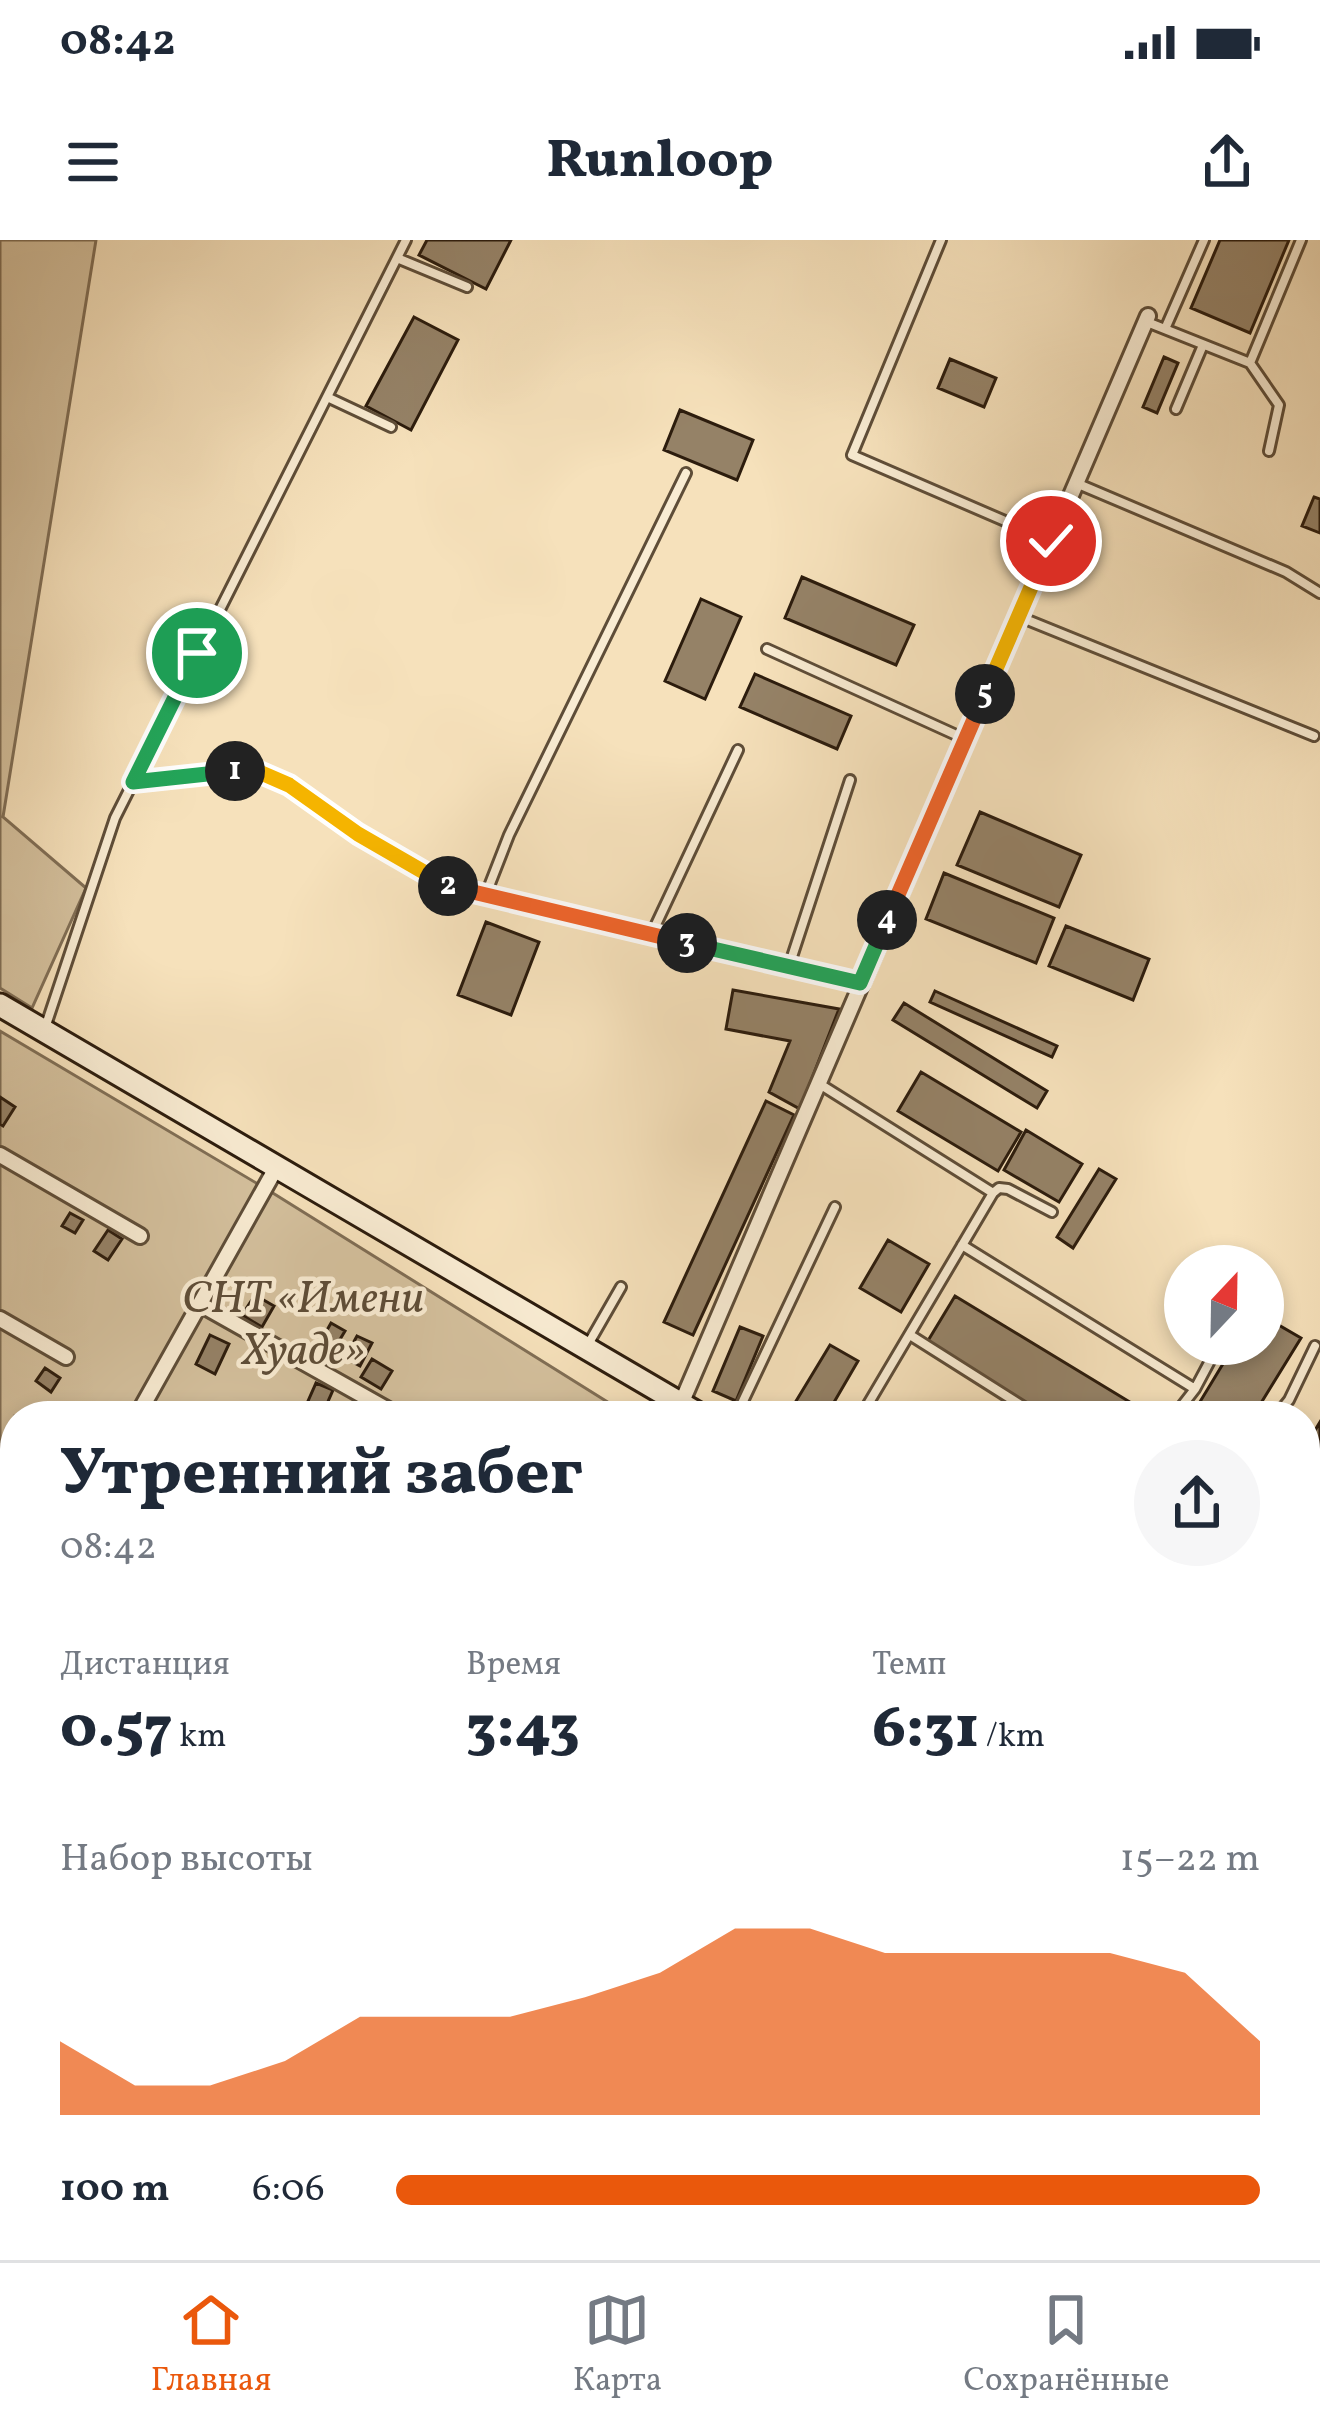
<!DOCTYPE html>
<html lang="ru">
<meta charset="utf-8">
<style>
:root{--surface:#fff;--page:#f6f6f7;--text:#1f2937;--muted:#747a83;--line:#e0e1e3;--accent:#ea580c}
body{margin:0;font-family:Vollkorn,serif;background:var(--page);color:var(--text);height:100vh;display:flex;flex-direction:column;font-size:45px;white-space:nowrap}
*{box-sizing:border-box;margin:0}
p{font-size:39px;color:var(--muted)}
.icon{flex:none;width:66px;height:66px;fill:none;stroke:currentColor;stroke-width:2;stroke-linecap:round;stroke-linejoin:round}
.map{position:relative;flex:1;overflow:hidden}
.side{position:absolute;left:0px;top:1161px;width:1320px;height:861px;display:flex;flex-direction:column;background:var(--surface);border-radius:48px 48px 0 0;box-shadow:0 6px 18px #0003}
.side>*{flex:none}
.needle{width:78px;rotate:22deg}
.tools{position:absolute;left:1164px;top:1005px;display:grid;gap:24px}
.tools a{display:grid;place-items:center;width:120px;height:120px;border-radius:50%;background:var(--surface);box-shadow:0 6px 18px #0003;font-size:60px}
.pin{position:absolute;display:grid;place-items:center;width:102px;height:102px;color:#fff;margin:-51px;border:6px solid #fff;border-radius:50%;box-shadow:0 3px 12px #0007}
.km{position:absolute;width:60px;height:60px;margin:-30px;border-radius:50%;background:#222;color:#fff;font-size:33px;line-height:60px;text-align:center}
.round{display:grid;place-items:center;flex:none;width:126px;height:126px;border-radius:63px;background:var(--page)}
.head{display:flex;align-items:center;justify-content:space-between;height:204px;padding:0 60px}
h1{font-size:66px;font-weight:800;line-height:90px}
.stats{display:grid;grid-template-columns:repeat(3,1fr);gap:18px;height:204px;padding:12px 60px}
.stats div{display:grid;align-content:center}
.stats b{font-size:60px;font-weight:800}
.stats small{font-size:33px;font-weight:400}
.stats p{font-size:33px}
.chart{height:336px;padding:24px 60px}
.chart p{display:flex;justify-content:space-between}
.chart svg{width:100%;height:216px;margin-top:12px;fill:var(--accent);opacity:.7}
ul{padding:0 60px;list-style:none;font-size:39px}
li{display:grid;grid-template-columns:192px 144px 1fr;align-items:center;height:90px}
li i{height:30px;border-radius:15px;background:var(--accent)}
.status{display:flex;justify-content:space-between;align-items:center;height:84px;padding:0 60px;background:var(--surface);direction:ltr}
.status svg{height:33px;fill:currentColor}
header{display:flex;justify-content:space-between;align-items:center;height:156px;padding:0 60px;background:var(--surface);font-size:54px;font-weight:800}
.tab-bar{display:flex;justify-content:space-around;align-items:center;height:168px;border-top:3px solid var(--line);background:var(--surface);font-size:33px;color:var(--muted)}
.tab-bar a{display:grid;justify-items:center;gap:6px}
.tab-bar .on{color:var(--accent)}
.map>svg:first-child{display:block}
</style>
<div class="status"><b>08:42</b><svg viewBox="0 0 49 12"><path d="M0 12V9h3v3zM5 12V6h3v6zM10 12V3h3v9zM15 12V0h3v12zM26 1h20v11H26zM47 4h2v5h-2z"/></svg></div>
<header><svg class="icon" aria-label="menu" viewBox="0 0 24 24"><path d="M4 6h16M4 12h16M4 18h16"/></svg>Runloop<svg class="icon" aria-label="share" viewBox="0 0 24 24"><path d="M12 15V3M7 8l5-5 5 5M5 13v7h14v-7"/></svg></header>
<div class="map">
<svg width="1320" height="2020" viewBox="0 0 1320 2020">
<rect width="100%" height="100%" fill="#f6e1bb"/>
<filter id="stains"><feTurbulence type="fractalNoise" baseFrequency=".00167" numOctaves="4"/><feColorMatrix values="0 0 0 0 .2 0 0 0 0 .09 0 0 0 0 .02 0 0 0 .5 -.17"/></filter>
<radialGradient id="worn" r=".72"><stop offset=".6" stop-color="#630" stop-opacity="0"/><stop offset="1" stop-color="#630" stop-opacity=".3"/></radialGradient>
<!-- green -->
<path fill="#d4c09d" stroke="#806e55" stroke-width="3" d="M 0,0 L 96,0 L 3,577 L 86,648 L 32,768 L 0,748 Z
M 0,791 L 268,950 L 630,1176 L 15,1176 L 15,2007 L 587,2007 L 580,2020 L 0,2020 Z"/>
<!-- building -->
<path fill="#958267" stroke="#2c1c0d" stroke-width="3" d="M 427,0 L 511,0 L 486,49 L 419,15 Z
M 1220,0 L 1289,0 L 1250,93 L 1191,68 Z
M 414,77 L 458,100 L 411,190 L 366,166 Z
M 1164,117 L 1178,123 L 1157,173 L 1143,167 Z
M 950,119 L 996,138 L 984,167 L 938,148 Z
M 680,170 L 753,200 L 737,240 L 664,210 Z
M 1314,257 L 1320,259 L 1320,293 L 1302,286 Z
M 802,337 L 914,385 L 896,425 L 785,378 Z
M 701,359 L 741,377 L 705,459 L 665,441 Z
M 755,434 L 851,476 L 837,509 L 740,467 Z
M 980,572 L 1081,615 L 1059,667 L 957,625 Z
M 944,633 L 1054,678 L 1036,723 L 926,679 Z
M 486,682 L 539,702 L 511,775 L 458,755 Z
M 1066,686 L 1149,719 L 1133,760 L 1049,726 Z
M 733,750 L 839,769 L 800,869 L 769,852 L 790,801 L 726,789 Z
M 935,751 L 1057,806 L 1052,817 L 930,762 Z
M 904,763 L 1047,851 L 1037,868 L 893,780 Z
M 921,832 L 1021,892 L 998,931 L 898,871 Z
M 0,857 L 15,867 L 3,886 L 0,884 Z
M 766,861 L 794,875 L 693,1095 L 664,1082 Z
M 1026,890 L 1082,924 L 1059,962 L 1004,930 Z
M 1099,929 L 1116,939 L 1073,1008 L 1057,997 Z
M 70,973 L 83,980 L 75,993 L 62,986 Z
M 108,990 L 122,999 L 108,1020 L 94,1011 Z
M 888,1000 L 929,1024 L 901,1072 L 860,1048 Z
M 255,1055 L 274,1066 L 262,1087 L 242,1075 Z
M 955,1056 L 1138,1167 L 1133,1176 L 1045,1176 L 926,1104 Z
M 1263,1076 L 1301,1098 L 1253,1176 L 1192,1175 L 1235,1104 L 1263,1104 Z
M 331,1083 L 345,1091 L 333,1111 L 319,1104 Z
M 740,1087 L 763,1096 L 736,1161 L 713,1151 Z
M 210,1095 L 229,1104 L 215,1134 L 196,1124 Z
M 357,1096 L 372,1103 L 360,1126 L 345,1118 Z
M 830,1105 L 858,1121 L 826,1176 L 787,1176 Z
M 372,1119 L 392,1131 L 381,1149 L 361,1137 Z
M 45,1128 L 60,1138 L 51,1152 L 36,1141 Z
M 316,1143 L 333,1150 L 322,1175 L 305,1168 Z
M 1320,1182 L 1320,1211 L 1305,1236 L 1305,1207 Z
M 1316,1290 L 1320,1292 L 1320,1358 L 1308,1387 L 1305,1385 L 1305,1302 L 1310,1304 Z
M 1320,1392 L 1320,1455 L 1315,1466 L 1305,1462 L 1305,1426 Z
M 1,1597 L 15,1605 L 15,1631 L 8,1644 L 0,1640 Z"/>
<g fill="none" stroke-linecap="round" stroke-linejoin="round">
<!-- lane casing -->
<g stroke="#5e4d38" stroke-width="14">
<path id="lane" d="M 941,0 L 852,215 L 1049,300
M 397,18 L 467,47
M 1147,82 L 1250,123 L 1279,165 L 1269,211
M 1165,89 L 1204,0
M 1250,123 L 1301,0
M 327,157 L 391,187
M 1176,169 L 1203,105
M 1076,243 L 1286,332 L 1320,353
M 1020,377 L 1314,496
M 767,409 L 965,499
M 133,542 L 252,529 L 289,545 L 440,644
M 486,654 L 509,595 L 686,233
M 652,693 L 738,510
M 789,726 L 850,540
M 45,788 L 115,578 L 406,0
M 818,843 L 993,953 L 861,1176
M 993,953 L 999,948 L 1008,949 L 1052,972
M 962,1005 L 1195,1149 L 1174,1176
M 910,1095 L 1038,1176
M 586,1108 L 621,1047
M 1195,1149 L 1219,1104
M 736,1176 L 835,967
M 1276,1176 L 1289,1160 L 1315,1106
M 1305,1502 L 1320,1471"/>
</g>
<!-- street casing -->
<g stroke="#5e4d38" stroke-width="20">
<path id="street" d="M 441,645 L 860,743
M 0,915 L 140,996
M 200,1064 L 399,1176
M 0,1079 L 66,1117
M 681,1164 L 1148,76
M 137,1176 L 276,928
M 0,1251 L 15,1260
M 0,1419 L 15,1393
M 0,1662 L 15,1670
M 0,1832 L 15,1841
M 0,2007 L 25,2020
M 311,2007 L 334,2020
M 552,2020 L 559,2007"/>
</g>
<!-- secondary casing -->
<g stroke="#2c1c0d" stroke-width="27">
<path id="secondary" d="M 0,765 L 702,1176
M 1305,1522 L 1320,1530"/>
</g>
<!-- lane -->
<use href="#lane" stroke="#f9ecd3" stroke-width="8"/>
<!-- street -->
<use href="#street" stroke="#f9ecd3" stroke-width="14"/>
<!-- secondary -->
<use href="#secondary" stroke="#f9ecd3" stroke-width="21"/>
</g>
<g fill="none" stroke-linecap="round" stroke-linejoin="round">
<!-- split-1 casing -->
<g stroke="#fff" stroke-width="24">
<path id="split-1" d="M 197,413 L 133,542 L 235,531"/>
</g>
<!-- split-2 casing -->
<g stroke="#fff" stroke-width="24">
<path id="split-2" d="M 235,531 L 252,529 L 289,545 L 358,594 L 448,646"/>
</g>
<!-- split-3 casing -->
<g stroke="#fff" stroke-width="24">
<path id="split-3" d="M 448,646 L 687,703"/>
</g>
<!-- split-4 casing -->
<g stroke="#fff" stroke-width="24">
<path id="split-4" d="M 687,703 L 860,743 L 887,680"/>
</g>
<!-- split-5 casing -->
<g stroke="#fff" stroke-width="24">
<path id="split-5" d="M 887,680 L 985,454"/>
</g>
<!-- split-6 casing -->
<g stroke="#fff" stroke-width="24">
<path id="split-6" d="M 985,454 L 1051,301"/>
</g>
<!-- split-1 -->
<use href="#split-1" stroke="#22a559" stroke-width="15"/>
<!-- split-2 -->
<use href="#split-2" stroke="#f5b400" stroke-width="15"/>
<!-- split-3 -->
<use href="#split-3" stroke="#f0652b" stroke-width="15"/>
<!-- split-4 -->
<use href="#split-4" stroke="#22a559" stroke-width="15"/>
<!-- split-5 -->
<use href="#split-5" stroke="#f0652b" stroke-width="15"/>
<!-- split-6 -->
<use href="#split-6" stroke="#f5b400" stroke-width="15"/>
</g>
<g text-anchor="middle" stroke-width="9" stroke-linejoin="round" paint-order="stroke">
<!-- park labels -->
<g font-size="45" font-style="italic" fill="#5e4d38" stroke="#f9ecd3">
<text x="303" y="1072">СНТ «Имени<tspan x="303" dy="52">Хуаде»</tspan></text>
</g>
</g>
<rect width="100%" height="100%" filter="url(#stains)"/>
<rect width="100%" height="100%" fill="url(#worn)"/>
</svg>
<div class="tools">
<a><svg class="needle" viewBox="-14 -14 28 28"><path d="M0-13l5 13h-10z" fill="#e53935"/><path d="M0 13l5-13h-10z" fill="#747a83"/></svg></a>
</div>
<div class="pin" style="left:197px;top:413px;background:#1e9e55"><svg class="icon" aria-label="arrive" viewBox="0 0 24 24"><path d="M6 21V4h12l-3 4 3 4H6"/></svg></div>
<div class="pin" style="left:1051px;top:301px;background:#d93025"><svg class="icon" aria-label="check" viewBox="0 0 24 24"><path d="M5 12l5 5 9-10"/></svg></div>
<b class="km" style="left:235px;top:531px">1</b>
<b class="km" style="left:448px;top:646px">2</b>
<b class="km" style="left:687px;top:703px">3</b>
<b class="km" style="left:887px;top:680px">4</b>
<b class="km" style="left:985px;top:454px">5</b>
<section class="side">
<div class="head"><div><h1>Утренний забег</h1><p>08:42</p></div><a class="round"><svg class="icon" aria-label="share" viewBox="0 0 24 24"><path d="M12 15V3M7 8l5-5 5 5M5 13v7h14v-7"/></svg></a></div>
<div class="stats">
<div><p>Дистанция</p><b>0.57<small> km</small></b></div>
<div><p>Время</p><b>3:43</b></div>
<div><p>Темп</p><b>6:31<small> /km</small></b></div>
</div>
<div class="chart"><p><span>Набор высоты</span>15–22 m</p>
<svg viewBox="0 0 160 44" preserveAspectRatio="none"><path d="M0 44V29L10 38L20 38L30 33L40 24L50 24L60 24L70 20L80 15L90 6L100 6L110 11L120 11L130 11L140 11L150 15L160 29V44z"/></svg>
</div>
<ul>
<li><b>100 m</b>6:06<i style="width:100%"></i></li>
</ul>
</section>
</div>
<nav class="tab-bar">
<a class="on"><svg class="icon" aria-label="home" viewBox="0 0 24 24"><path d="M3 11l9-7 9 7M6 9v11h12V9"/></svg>Главная</a>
<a><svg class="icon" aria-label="map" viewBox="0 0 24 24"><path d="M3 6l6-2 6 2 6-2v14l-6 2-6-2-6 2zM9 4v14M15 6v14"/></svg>Карта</a>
<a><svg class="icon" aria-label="saved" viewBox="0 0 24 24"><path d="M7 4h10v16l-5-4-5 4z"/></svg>Сохранённые</a>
</nav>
